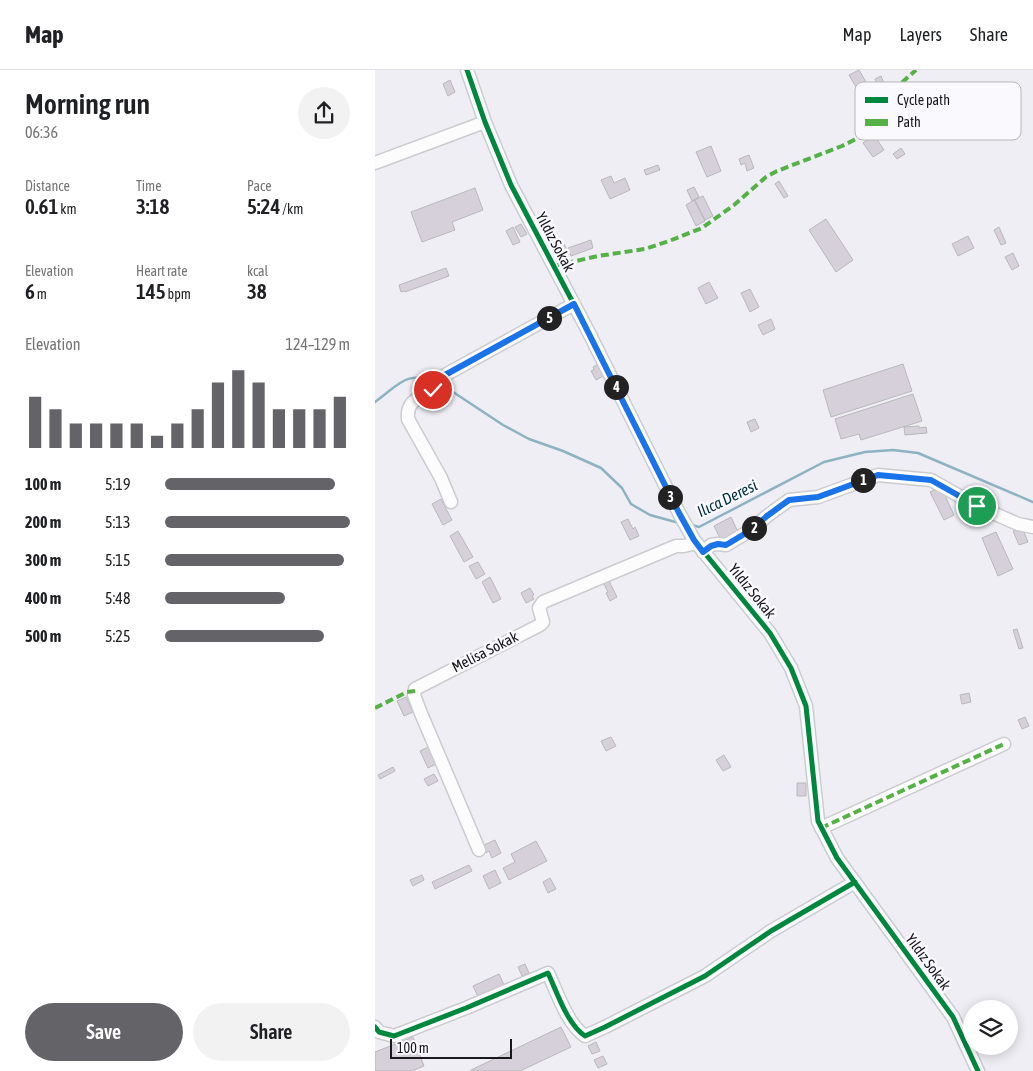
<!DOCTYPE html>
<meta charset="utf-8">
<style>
:root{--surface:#fff;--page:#f2f2f2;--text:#202124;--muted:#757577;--line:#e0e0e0;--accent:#646368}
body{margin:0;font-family:"Asap Condensed",sans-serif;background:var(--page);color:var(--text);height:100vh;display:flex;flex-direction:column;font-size:19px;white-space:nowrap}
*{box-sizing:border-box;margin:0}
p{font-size:16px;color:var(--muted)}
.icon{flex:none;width:28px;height:28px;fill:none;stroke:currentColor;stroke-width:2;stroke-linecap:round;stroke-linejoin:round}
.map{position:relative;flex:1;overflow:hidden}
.panel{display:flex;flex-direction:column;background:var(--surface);width:375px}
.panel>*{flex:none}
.buttons{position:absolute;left:588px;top:930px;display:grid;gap:10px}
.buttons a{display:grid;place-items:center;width:55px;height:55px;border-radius:50%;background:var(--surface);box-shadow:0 2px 12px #0003;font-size:25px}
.scale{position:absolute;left:15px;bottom:12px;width:122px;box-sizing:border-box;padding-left:5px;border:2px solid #19181c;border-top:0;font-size:14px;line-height:18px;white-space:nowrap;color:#19181c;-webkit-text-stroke:4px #f9f9fe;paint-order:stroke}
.pin{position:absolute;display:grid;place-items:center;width:42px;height:42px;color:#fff;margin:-21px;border:2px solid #fff;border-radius:50%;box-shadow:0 1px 5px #0007}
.km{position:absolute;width:25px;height:25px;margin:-12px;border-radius:50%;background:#222;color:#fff;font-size:14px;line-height:25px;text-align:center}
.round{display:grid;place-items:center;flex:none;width:52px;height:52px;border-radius:26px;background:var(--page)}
.head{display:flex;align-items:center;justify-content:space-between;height:85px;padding:0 25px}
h1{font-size:28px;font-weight:600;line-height:38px}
.figures{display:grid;grid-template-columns:repeat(3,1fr);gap:8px;height:85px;padding:5px 25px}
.figures div{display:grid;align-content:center}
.figures b{font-size:21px;font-weight:600}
.figures small{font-size:14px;font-weight:400}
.figures p{font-size:14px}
.chart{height:140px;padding:10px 25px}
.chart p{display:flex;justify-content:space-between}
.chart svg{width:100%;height:90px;margin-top:5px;stroke:var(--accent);stroke-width:6}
.cta{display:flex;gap:10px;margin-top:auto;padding:10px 25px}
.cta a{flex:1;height:58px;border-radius:30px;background:var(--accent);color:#fff;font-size:20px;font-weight:600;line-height:58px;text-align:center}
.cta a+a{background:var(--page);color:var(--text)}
ul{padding:0 25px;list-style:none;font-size:16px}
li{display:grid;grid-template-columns:80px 60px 1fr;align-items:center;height:38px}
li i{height:12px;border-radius:6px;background:var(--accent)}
header{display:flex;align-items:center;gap:30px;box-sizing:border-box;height:70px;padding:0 25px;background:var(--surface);border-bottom:1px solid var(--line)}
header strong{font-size:24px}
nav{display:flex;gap:28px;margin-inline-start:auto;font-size:18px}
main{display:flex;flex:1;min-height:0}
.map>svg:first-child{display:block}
</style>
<header>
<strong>Map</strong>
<nav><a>Map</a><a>Layers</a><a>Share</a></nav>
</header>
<main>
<section class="panel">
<div class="head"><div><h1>Morning run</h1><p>06:36</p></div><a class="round"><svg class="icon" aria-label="share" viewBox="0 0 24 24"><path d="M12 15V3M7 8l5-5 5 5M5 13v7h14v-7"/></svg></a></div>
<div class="figures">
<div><p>Distance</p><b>0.61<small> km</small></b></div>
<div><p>Time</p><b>3:18</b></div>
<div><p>Pace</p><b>5:24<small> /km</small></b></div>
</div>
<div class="figures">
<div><p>Elevation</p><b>6<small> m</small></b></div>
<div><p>Heart rate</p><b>145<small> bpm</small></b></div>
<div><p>kcal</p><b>38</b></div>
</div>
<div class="chart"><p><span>Elevation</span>124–129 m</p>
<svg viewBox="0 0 160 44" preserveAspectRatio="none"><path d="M5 44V19M15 44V25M25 44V32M35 44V32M45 44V32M55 44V32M65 44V38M75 44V32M85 44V25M95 44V12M105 44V6M115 44V12M125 44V25M135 44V25M145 44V25M155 44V19"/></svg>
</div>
<ul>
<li><b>100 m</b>5:19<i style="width:92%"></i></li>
<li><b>200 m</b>5:13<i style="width:100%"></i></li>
<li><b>300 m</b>5:15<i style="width:97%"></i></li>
<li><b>400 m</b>5:48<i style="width:65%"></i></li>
<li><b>500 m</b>5:25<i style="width:86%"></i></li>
</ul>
<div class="cta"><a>Save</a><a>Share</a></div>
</section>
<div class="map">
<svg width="658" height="1001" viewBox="0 0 658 1001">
<rect width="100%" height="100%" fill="#eeeef4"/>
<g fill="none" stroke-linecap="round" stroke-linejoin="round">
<!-- stream -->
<path stroke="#8db2c1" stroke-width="2.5" d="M 69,316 L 128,355 L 154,369 L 188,381 L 226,398 L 247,418 L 256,434 L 275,445 L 304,453
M 0,332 C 24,315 30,300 62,312
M 317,455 L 324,457 L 449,392 L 490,382 L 518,380 L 543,383 L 658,432"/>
</g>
<!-- building -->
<path fill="#d6d0da" stroke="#b9b8bc" d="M 484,0 L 491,12 L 481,17 L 474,5 Z
M 506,6 L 511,18 L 501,23 L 498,17 L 502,14 L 500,9 Z
M 75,10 L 80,22 L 73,26 L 68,14 Z
M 499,65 L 509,80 L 498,87 L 488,73 Z
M 336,76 L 346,101 L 332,107 L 321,82 Z
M 526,78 L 530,84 L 522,89 L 518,84 Z
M 374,85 L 379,98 L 372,101 L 370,93 L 366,95 L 364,89 Z
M 283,95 L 285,100 L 271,105 L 269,100 Z
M 236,106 L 239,113 L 250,108 L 255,120 L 235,129 L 226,110 Z
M 404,111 L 413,126 L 409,128 L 400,114 Z
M 319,117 L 324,127 L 317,131 L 312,120 Z
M 100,118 L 108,140 L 77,152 L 80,160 L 47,172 L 36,142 Z
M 328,126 L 338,146 L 330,150 L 320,130 Z
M 319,130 L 330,151 L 321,156 L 311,135 Z
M 451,149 L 478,190 L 461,202 L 434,160 Z
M 146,154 L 152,164 L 146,167 L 140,157 Z
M 138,157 L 145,172 L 138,175 L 131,161 Z
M 624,157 L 631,173 L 626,175 L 619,160 Z
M 593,166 L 599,178 L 583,186 L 577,174 Z
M 216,170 L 218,178 L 196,186 L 193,178 Z
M 188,172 L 194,184 L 187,187 L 182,175 Z
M 638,183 L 644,196 L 637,200 L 630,187 Z
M 71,198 L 74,206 L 30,222 L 29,221 L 26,222 L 24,215 Z
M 334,212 L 343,228 L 331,234 L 323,218 Z
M 375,219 L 384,237 L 375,242 L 366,223 Z
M 396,249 L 400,259 L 388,265 L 383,255 Z
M 224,294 L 230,305 L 221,310 L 216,301 L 219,300 L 218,297 Z
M 528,294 L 537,321 L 456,347 L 448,320 Z
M 538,324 L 547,351 L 486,370 L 484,364 L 466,369 L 460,349 Z
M 380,349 L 384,358 L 376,362 L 372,352 Z
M 544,356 L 544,358 L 551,357 L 552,363 L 530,365 L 529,357 Z
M 566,417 L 579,445 L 569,450 L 555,422 Z
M 66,429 L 77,450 L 68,455 L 57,434 Z
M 356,447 L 363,462 L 346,470 L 339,456 Z
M 253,449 L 258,459 L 260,457 L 264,466 L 255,470 L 246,452 Z
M 647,457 L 653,472 L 644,475 L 638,461 Z
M 83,461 L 98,487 L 89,492 L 75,466 Z
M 621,462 L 638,499 L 623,506 L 607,468 Z
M 103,492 L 110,504 L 101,509 L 94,496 Z
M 115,507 L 126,529 L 118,533 L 107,512 Z
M 234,511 L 242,527 L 235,531 L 231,523 L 233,522 L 229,514 Z
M 155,518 L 159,525 L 157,526 L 159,529 L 151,533 L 146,523 Z
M 642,559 L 648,578 L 644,579 L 638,560 Z
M 594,623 L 596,632 L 587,634 L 585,625 Z
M 31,627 L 38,642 L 29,646 L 22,631 Z
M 650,647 L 654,656 L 647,659 L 643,650 Z
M 236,667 L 241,676 L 231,681 L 226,671 Z
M 55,676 L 63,693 L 53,698 L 45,681 Z
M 349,685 L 356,697 L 348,701 L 341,690 Z
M 18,697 L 20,701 L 5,709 L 3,705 Z
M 59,704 L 63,711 L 53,716 L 49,709 Z
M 422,713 L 431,713 L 431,726 L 422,726 Z
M 120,770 L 126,783 L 117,788 L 114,781 L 111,783 L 107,776 Z
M 161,771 L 172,791 L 134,810 L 128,798 L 140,792 L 136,784 Z
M 94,795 L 97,801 L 60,819 L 57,812 Z
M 120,800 L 126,813 L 114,819 L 108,806 Z
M 47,805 L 49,810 L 38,816 L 35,810 Z
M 175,808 L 181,819 L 173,823 L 168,812 Z
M 150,894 L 154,903 L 147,906 L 143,897 Z
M 124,904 L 130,917 L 104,929 L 98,916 Z
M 186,957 L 196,977 L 145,1001 L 96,1001 L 96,1000 Z
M 38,967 L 49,996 L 37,1001 L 0,1001 L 0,982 Z
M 221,972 L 225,981 L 217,984 L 213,976 Z
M 228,986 L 232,994 L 223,998 L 219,990 Z"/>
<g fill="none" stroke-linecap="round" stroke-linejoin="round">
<!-- minor casing -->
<g stroke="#ccccd0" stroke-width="15">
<path id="minor" d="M 92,0 L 110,52 L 136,115 L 213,261 L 304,443 L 319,470 L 395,563 L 416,598 L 431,636 L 443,751 L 462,788 L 578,947 L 603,1001
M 0,93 L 110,52
M 76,432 L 66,408 L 33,349 C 30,321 63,329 70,305 L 199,234
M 328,482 L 336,475 L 343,474 L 351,475 L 376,460 L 392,446 L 414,430 L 443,427 L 503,405 L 556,410 L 602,436 L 643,454 L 658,457
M 446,758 L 629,674
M 104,780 L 45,641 L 39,625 L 40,619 L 165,555 L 168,552 L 164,538 L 168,532 L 301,476 L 309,476 L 321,473
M 0,957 L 4,962 L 19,966 L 91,938 L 173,903 C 182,922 192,954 210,966 L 230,957 L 330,906 L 396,861 L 480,812"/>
</g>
<!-- minor -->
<use href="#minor" stroke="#fcfcfd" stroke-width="12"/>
<!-- quiet -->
<path stroke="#55b145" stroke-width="4" stroke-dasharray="8 4" stroke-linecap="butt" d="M 179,196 L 223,186 L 270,179 L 294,171 L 327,158 L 359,135 L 391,107 L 402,101 L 467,76 L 491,64 L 502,48 L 514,24 L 541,0
M 0,638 L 32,622 L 40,621
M 446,758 L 629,674"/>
<!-- cycleway casing -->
<g stroke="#f9f9fe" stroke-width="8">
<path id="cycleway" d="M 92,0 L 110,52 L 136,115 L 213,261 L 304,443 L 319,470 L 395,563 L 416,598 L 431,636 L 443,751 L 462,788 L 578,947 L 603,1001
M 0,957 L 4,962 L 19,966 L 91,938 L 173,903 C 182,922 192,954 210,966 L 230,957 L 330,906 L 396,861 L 480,812"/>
</g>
<!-- cycleway -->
<use href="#cycleway" stroke="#00873e" stroke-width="5"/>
</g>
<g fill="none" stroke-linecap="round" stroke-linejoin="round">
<!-- route casing -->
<g stroke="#fff" stroke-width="10">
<path id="route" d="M 58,320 L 69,309 L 70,305 L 199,234 L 304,443 L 319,470 L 328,482 L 336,476 L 343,474 L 351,475 L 376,460 L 392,446 L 414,430 L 443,427 L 503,405 L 556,410 L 602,436"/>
</g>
<!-- route -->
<use href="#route" stroke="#1a73e8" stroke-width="6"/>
</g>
<g text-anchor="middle" stroke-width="5" stroke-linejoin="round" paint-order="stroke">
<!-- street labels -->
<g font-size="15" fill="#19181c" stroke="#f9f9fe">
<text transform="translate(180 172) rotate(62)" y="5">Yıldız Sokak</text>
<text transform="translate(377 521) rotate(51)" y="5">Yıldız Sokak</text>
<text transform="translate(110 582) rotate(-27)" y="5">Melisa Sokak</text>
<text transform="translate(553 892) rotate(54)" y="5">Yıldız Sokak</text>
</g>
<!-- water labels -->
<g font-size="16" font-style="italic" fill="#003240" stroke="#f9f9fe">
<text transform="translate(352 428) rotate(-26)" y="6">Ilıca Deresi</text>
</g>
</g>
<!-- legend -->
<rect x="480" y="12" width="166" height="58" rx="8" fill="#f9f9fe" stroke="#b6b6ba" stroke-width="1"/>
<rect x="490" y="27" width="23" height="6" fill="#00873e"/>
<rect x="490" y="49" width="23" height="7" fill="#55b145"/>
<g font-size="14" fill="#19181c">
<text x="522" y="35">Cycle path</text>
<text x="522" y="57">Path</text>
</g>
</svg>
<div class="buttons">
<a><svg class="icon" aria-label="layers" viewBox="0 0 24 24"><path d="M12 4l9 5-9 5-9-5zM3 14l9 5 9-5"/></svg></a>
</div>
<div class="scale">100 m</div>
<div class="pin" style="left:602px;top:436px;background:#1e9e55"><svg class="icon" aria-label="arrive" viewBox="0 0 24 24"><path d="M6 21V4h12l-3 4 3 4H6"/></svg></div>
<div class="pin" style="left:58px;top:320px;background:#d93025"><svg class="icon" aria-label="check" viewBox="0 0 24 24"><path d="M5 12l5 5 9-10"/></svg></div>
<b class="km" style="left:488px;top:410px">1</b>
<b class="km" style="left:379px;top:458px">2</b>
<b class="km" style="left:295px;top:427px">3</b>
<b class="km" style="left:241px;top:317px">4</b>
<b class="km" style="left:174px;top:248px">5</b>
</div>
</main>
